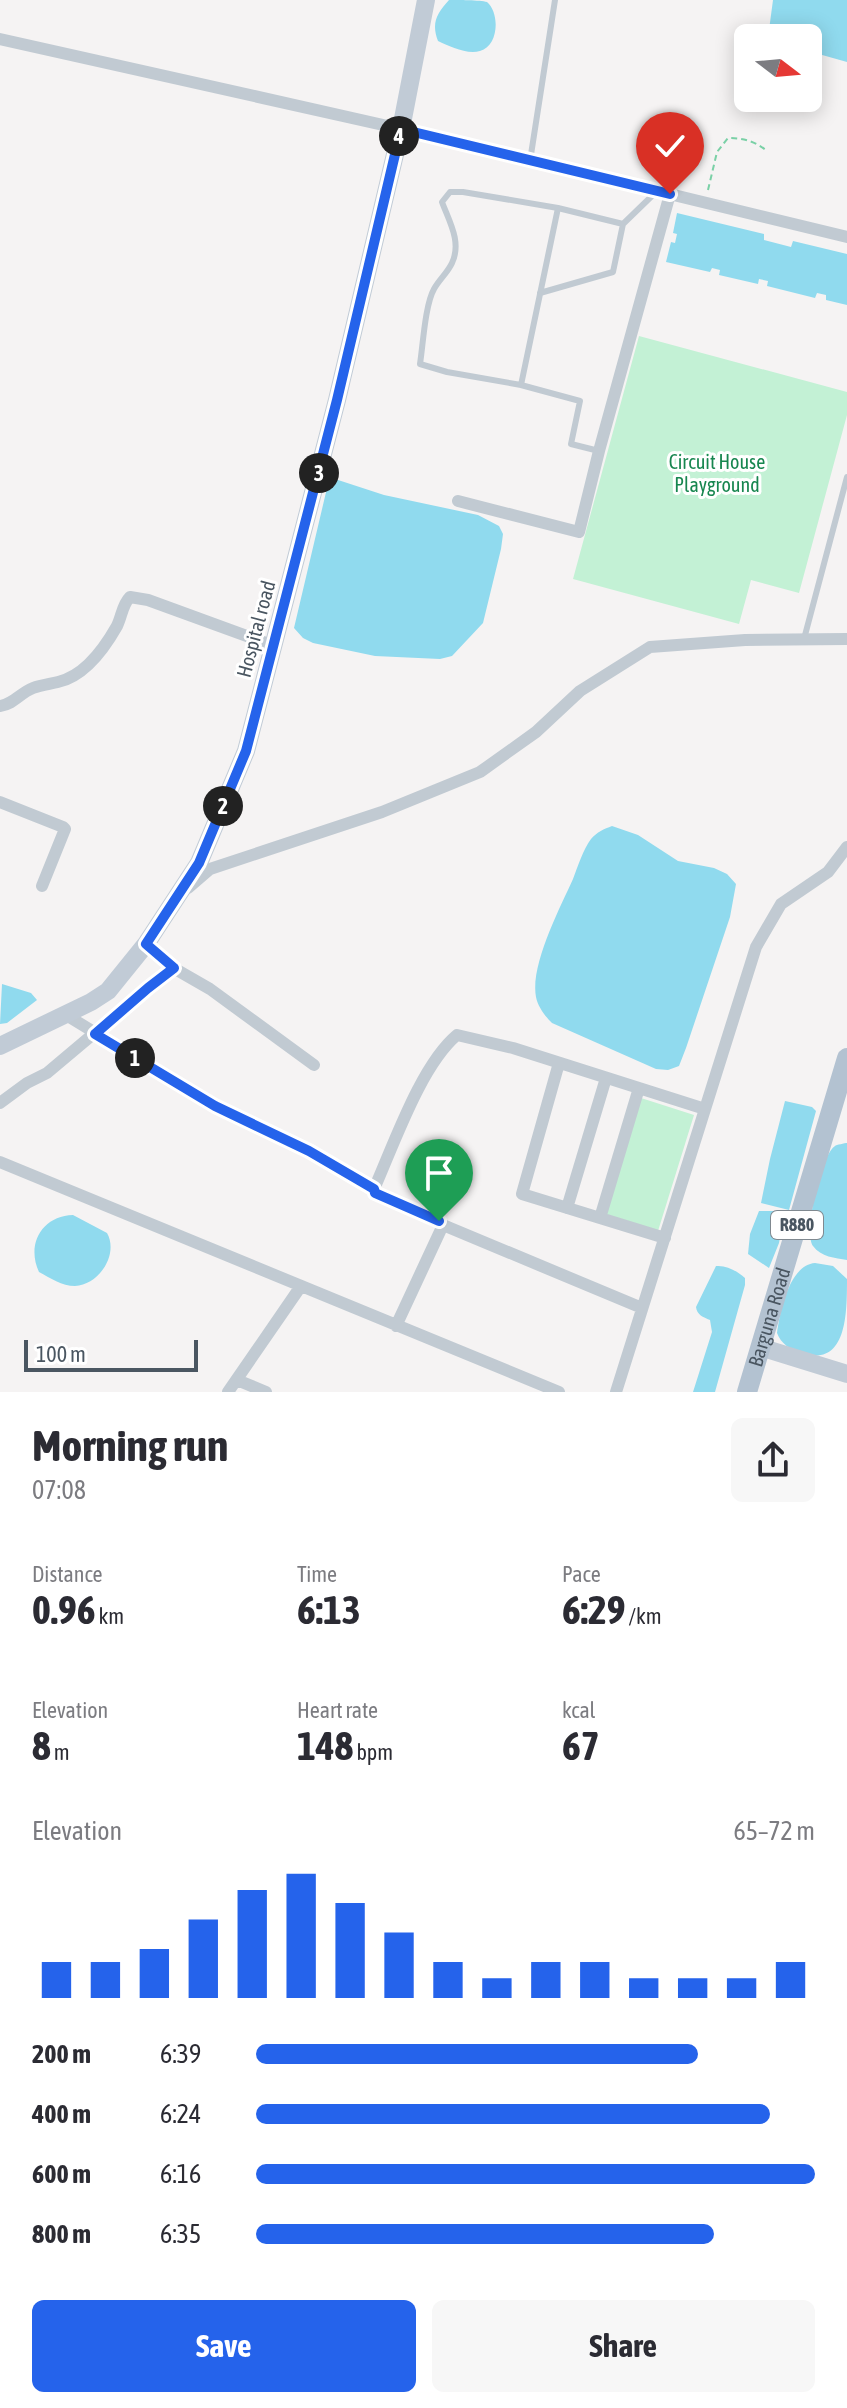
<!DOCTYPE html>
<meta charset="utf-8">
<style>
:root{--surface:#fff;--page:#f7f7f7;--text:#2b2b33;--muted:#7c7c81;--accent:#2563eb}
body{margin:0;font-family:"Asap Condensed",sans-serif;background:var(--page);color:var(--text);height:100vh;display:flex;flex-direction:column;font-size:30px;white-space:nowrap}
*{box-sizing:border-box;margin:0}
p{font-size:26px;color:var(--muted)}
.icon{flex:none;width:44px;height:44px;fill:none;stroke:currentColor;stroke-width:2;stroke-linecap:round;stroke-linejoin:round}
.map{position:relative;height:1392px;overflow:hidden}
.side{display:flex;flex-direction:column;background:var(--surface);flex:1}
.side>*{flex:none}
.needle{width:52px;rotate:106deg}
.tools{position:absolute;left:734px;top:24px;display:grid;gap:16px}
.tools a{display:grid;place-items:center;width:88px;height:88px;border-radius:12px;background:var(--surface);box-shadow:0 4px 20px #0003;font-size:40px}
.scale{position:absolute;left:24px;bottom:20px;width:174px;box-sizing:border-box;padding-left:8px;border:4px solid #4a5661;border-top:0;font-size:22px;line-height:28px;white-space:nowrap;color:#4a5661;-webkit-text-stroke:6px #fff;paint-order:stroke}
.pin{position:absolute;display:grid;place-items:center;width:68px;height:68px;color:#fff;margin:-82px -34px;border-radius:50% 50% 50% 0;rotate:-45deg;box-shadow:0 0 8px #0007}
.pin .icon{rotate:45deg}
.km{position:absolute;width:40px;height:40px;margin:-20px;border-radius:50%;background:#222;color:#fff;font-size:22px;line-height:40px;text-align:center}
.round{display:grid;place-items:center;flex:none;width:84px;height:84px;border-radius:12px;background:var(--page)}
.head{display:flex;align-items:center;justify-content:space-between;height:136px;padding:0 32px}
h1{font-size:44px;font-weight:700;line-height:60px}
.stats{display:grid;grid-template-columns:repeat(3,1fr);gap:12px;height:136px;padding:8px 32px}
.stats div{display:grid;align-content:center}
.stats b{font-size:40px;font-weight:700}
.stats small{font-size:22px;font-weight:400}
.stats p{font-size:22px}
.chart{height:224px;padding:16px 32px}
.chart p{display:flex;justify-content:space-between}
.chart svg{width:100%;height:144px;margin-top:8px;stroke:var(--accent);stroke-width:6}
.action{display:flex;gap:16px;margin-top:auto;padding:16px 32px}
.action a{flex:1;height:92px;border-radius:12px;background:var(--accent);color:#fff;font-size:32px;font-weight:700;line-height:92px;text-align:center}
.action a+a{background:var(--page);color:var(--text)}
ul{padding:0 32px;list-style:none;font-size:26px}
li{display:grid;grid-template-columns:128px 96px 1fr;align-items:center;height:60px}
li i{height:20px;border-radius:10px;background:var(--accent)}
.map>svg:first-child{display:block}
</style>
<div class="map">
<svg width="847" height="1392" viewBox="0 0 847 1392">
<rect width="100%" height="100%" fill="#f5f3f3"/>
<!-- green -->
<path fill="#c3f1d5" d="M 639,336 L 847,392 L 847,415 L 799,593 L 751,580 L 739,624 L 573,579 Z
M 641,1098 L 694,1115 L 658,1231 L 604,1215 Z"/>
<!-- water -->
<path fill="#90daee" d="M 449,0 C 458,0 480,0 487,2 C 500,13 499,46 480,51 C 467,55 449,46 438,41 C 431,23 437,13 449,0 Z
M 773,0 L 847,0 L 847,62 L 808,51 L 808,38 L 772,36 L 769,30 Z
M 677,213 L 764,234 L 764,240 L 791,247 L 793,241 L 847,254 L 847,305 L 826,300 L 826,295 L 817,293 L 815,298 L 767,286 L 768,281 L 759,279 L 758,284 L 719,275 L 720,270 L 712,268 L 710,272 L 666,262 L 671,242 L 675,243 L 677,234 L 673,233 Z
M 335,479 L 384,495 L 478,515 L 499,526 L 503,534 L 501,549 L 483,623 L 452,656 L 440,659 L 375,656 L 313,643 L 303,638 L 294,628 L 327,488 Z
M 612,826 L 638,835 L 678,861 L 714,868 L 727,874 L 736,884 L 730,917 L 686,1048 L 679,1066 L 668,1070 L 656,1069 L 552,1023 C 545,1016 538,1007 536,997 C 530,965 560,908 573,879 C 578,866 583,850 591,839 C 597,832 604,829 612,826 Z
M 2,984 L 31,993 L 37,1000 L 7,1023 L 0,1024 Z
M 785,1101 L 812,1107 L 816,1111 L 789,1210 L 761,1203 L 770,1159 Z
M 847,1143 L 847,1260 C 835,1258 821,1257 813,1246 C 803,1233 821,1154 835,1146 C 836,1145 845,1143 847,1143 Z
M 759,1211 L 774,1211 L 784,1216 L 779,1243 L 769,1268 L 748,1254 L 750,1234 Z
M 73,1215 L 107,1233 C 119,1254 99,1285 75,1286 C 62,1286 50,1278 39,1272 C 26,1244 42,1216 73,1215 Z
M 815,1263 L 833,1266 L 847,1279 C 847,1314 847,1368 801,1353 C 790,1349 781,1344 777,1333 C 780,1312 789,1265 815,1263 Z
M 716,1266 C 727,1265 737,1271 745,1278 L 745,1285 L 715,1392 L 693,1392 L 712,1332 L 710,1320 C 703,1317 697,1315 696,1307 Z"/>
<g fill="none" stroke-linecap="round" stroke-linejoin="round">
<!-- path -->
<path stroke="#7ad0a6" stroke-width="2" stroke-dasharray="6 4" stroke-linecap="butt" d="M 708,190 L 717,152 L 728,138 C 743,138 755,141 767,151"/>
<!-- lane -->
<path stroke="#c1cad2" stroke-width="6" d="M 530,161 L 555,0
M 540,293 L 613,272 L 623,224
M 521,385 L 447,372 L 420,364 C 423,345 425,305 434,289 C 439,280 448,272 452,263 C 462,242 449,221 442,202 L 450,192 L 463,192 L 558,208
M 599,451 L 571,444 L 580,401 L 521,385 L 558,208 L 623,224 L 657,191
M 804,639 L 847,477"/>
<!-- street -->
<path stroke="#c1cad2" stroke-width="12" d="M 0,39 L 401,129 L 847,237
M 458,501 L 579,532 L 599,451 L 670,194
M 0,706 C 14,704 20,693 33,688 C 41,685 50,684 58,682 C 85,676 104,649 117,626 C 122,616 122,605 130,597 L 148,600 L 274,646
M 0,802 L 63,827 L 65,829 L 42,886
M 188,888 L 210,869 L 382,812 L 480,772 L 536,732 L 580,691 L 650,647 L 745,640 L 847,639
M 146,944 L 170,966 L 210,989 L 314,1065
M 66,1015 L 215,1106 L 309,1151 L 374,1189
M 559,1063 L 522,1194 L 665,1238
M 0,1103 L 27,1083 L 47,1073 L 148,988 L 174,968
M 0,1162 L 559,1392
M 567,1208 L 606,1078
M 600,1218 L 639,1088
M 443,1225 L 642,1308
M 396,1326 L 443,1225 L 431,1216 L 375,1193 L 374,1189 C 394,1144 421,1065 457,1035 L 513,1048 L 705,1109
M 237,1380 L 266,1392
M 228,1392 L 301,1286
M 616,1392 L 756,947 L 781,904 L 828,872 L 847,847"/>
<!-- secondary -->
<path stroke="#c1cbd6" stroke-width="18" d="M 0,1046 L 91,1002 L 108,991 L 146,944 L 199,863 L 246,751 L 337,400 L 401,129 L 426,0
M 760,1347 L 847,1374"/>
<!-- primary -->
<path stroke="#b3c2d1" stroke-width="20" id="s1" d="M 747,1392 L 847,1058"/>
</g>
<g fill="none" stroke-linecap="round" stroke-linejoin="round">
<!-- route casing -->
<g stroke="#fff" stroke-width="16">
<path id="route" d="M 439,1221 L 375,1193 L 374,1189 L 309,1151 L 215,1106 L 95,1034 L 148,988 L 174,968 L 146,944 L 199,863 L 246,751 L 337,400 L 401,129 L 670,194"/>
</g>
<!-- route -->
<use href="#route" stroke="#2563eb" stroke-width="10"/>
</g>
<g text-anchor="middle" stroke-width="6" stroke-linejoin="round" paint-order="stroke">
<!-- shield labels -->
<rect fill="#fff" stroke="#808990" stroke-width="2" x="771" y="1211" width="52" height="28" rx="6"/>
<g font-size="18" font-weight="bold" fill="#4a5661">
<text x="797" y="1231">R880</text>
</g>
<!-- park labels -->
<g font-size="20" fill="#17864f" stroke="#fff">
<text x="717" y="469">Circuit House<tspan x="717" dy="23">Playground</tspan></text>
</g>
<!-- street labels -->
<g font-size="20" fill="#4a5661" stroke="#fff">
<text transform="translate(256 629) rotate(-75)" y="7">Hospital road</text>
<text dy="7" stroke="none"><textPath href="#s1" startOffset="78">Barguna Road</textPath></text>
</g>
</g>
</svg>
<div class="tools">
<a><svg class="needle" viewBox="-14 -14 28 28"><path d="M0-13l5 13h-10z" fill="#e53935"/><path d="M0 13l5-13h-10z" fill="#7c7c81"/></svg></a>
</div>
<div class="scale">100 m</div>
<div class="pin" style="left:439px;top:1221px;background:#1e9e55"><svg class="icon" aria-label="arrive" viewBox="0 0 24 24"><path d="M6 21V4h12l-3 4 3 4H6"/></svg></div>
<div class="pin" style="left:670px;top:194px;background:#d93025"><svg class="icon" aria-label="check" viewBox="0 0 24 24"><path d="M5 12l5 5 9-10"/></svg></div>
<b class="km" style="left:135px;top:1058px">1</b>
<b class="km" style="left:223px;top:806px">2</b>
<b class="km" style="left:319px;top:473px">3</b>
<b class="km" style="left:399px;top:136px">4</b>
</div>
<section class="side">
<div class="head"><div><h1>Morning run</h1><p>07:08</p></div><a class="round"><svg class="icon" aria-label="share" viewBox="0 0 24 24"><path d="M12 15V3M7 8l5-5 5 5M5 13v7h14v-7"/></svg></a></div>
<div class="stats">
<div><p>Distance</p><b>0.96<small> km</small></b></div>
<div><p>Time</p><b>6:13</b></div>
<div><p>Pace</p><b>6:29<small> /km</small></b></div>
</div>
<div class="stats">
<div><p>Elevation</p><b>8<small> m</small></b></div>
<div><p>Heart rate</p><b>148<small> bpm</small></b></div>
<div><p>kcal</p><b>67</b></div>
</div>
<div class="chart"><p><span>Elevation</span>65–72 m</p>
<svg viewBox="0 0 160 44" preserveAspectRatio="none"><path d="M5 44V33M15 44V33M25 44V29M35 44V20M45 44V11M55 44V6M65 44V15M75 44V24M85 44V33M95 44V38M105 44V33M115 44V33M125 44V38M135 44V38M145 44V38M155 44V33"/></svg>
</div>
<ul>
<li><b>200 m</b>6:39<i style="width:79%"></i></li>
<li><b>400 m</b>6:24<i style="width:92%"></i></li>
<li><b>600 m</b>6:16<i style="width:100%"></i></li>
<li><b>800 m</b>6:35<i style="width:82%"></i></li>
</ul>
<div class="action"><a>Save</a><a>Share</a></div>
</section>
